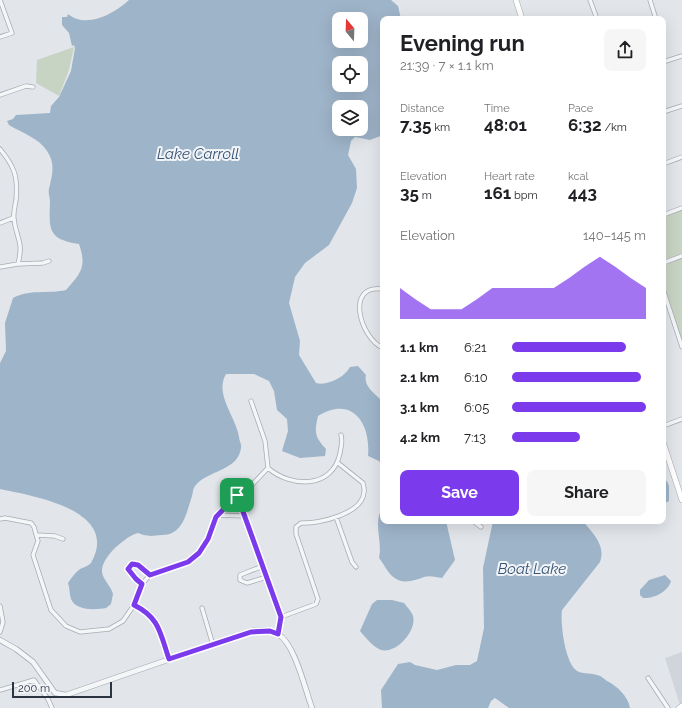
<!DOCTYPE html>
<meta charset="utf-8">
<style>
:root{--surface:#fff;--page:#f6f6f6;--text:#202124;--muted:#757577;--accent:#7c3aed}
body{margin:0;font-family:Raleway,sans-serif;background:var(--page);color:var(--text);height:100vh;display:flex;flex-direction:column;font-size:15px;white-space:nowrap}
*{box-sizing:border-box;margin:0}
p{font-size:13px;color:var(--muted)}
.icon{flex:none;width:22px;height:22px;fill:none;stroke:currentColor;stroke-width:2;stroke-linecap:round;stroke-linejoin:round}
.map{position:relative;flex:1;overflow:hidden}
.drawer{position:absolute;left:380px;top:16px;width:286px;height:508px;display:flex;flex-direction:column;background:var(--surface);border-radius:8px;box-shadow:0 4px 16px #0002}
.drawer>*{flex:none}
.needle{width:26px;rotate:341deg}
.fabs{position:absolute;left:332px;top:12px;display:grid;gap:8px}
.fabs a{display:grid;place-items:center;width:36px;height:36px;border-radius:8px;background:var(--surface);box-shadow:0 4px 16px #0002;font-size:20px}
.scale{position:absolute;left:12px;bottom:10px;width:100px;box-sizing:border-box;padding-left:4px;border:2px solid #2a3442;border-top:0;font-size:11px;line-height:14px;white-space:nowrap;color:#2a3442;-webkit-text-stroke:3px #f2f4f7;paint-order:stroke}
.pin{position:absolute;display:grid;place-items:center;width:34px;height:34px;color:#fff;margin:-17px;border-radius:8px;box-shadow:0 2px 6px #0006}
.round{display:grid;place-items:center;flex:none;width:42px;height:42px;border-radius:8px;background:var(--page)}
.summary{display:flex;align-items:center;justify-content:space-between;height:68px;padding:0 20px}
h1{font-size:22px;font-weight:700;line-height:30px}
.stats{display:grid;grid-template-columns:repeat(3,1fr);gap:6px;height:68px;padding:4px 20px}
.stats div{display:grid;align-content:center}
.stats b{font-size:17px;font-weight:700}
.stats small{font-size:11px;font-weight:400}
.stats p{font-size:11px}
.chart{height:112px;padding:8px 20px}
.chart p{display:flex;justify-content:space-between}
.chart svg{width:100%;height:72px;margin-top:4px;fill:var(--accent);opacity:.7}
.action{display:flex;gap:8px;margin-top:auto;padding:8px 20px}
.action a{flex:1;height:46px;border-radius:8px;background:var(--accent);color:#fff;font-size:16px;font-weight:700;line-height:46px;text-align:center}
.action a+a{background:var(--page);color:var(--text)}
ul{padding:0 20px;list-style:none;font-size:13px}
li{display:grid;grid-template-columns:64px 48px 1fr;align-items:center;height:30px}
li i{height:10px;border-radius:5px;background:var(--accent)}
.map>svg:first-child{display:block}
</style>
<div class="map">
<svg width="682" height="708" viewBox="0 0 682 708">
<rect width="100%" height="100%" fill="#e2e5ea"/>
<!-- built -->
<path fill="#d0d5dc" d="M 682,652 L 682,703 L 680,705 L 665,658 Z"/>
<!-- green -->
<path fill="#c8d4c3" d="M 74,47 L 69,70 L 59,96 L 36,83 L 37,60 Z
M 682,210 L 682,254 L 663,260 L 663,217 Z
M 682,258 L 682,341 L 663,284 L 663,265 Z"/>
<!-- water -->
<path fill="#9eb4c9" fill-rule="evenodd" d="M 129,0 L 391,0 L 398,6 L 401,19 L 383,19 L 383,135 L 370,140 L 355,137 L 351,141 L 348,155 L 356,169 L 357,188 L 352,203 L 329,245 L 305,263 L 295,277 L 289,303 L 300,341 L 299,355 L 316,383 C 327,386 344,378 350,367 L 358,366 L 366,375 C 363,387 376,394 383,402 L 383,468 L 379,461 L 368,456 C 371,423 352,395 318,416 C 314,433 315,437 326,449 L 325,456 L 300,458 L 282,451 L 288,431 L 287,419 L 277,410 L 274,391 L 269,381 L 254,374 L 226,374 C 214,394 236,417 239,437 C 239,441 242,444 241,448 C 238,471 208,470 196,485 C 193,487 193,493 192,496 C 186,514 183,535 162,535 C 151,536 149,537 138,533 C 126,536 101,557 102,572 C 103,580 111,586 113,594 L 111,604 L 106,608 C 95,610 76,611 71,599 C 69,593 70,588 68,583 C 72,577 75,573 80,569 C 84,567 88,566 91,563 C 121,510 33,496 0,489 L 0,363 L 6,351 L 5,323 L 13,298 C 29,289 49,294 66,290 C 81,273 87,267 79,244 C 48,239 49,230 50,202 C 50,198 48,193 49,189 C 52,175 56,164 47,151 C 39,138 22,133 9,125 L 7,121 L 13,119 L 16,115 L 50,113 L 51,106 L 59,97 L 71,71 L 75,48 L 74,45 L 72,46 L 69,33 L 62,25 L 62,17 L 67,17 L 68,14 C 86,29 114,14 129,0 ZM 339,19 L 361,19 L 361,41 L 339,41 ZM 339,63 L 361,63 L 361,85 L 339,85 ZM 339,107 L 361,107 L 361,129 L 339,129 Z
M 663,481 L 667,481 L 669,486 L 669,501 L 663,504 Z
M 383,507 L 383,521 L 446,521 L 455,560 L 442,578 C 437,577 429,575 424,577 C 413,581 402,585 392,576 C 386,570 384,564 379,558 C 383,541 372,522 383,507 Z
M 493,521 L 583,521 C 593,534 606,545 600,562 L 562,610 C 560,622 565,667 579,672 C 584,674 592,673 597,675 C 602,676 604,679 607,681 C 617,686 628,696 630,708 L 509,708 L 495,698 L 491,701 L 488,708 L 382,708 L 381,690 L 398,664 L 410,662 L 415,665 L 437,670 L 456,665 L 470,665 L 477,661 L 484,628 L 483,568 Z
M 665,575 L 671,581 C 668,592 653,599 643,598 L 640,595 L 640,590 L 649,580 Z
M 377,600 L 392,600 L 404,603 C 407,607 412,612 413,616 C 417,631 396,654 381,650 C 373,647 366,638 360,631 L 372,604 Z"/>
<g fill="none" stroke-linecap="round" stroke-linejoin="round">
<!-- minor casing -->
<g stroke="#a7acb4" stroke-width="5">
<path id="minor" d="M 590,0 L 597,19
M 650,0 L 655,16
M 0,37 L 12,33 L 0,0
M 663,62 L 682,56
M 0,95 L 26,86 L 33,87
M 663,112 L 682,106
M 0,149 C 15,167 18,177 16,200 C 15,206 13,213 14,219 C 16,239 24,240 18,264 L 0,267
M 663,164 L 682,157
M 663,215 L 682,208
M 0,223 L 13,218
M 663,263 L 682,256
M 18,264 L 43,263 L 49,261
M 663,289 L 682,347
M 383,291 L 382,289 C 345,284 360,338 383,348
M 663,426 L 682,419
M 268,468 C 291,488 333,489 340,453 C 341,447 343,442 341,435
M 237,495 L 281,617 L 278,634
M 218,515 L 237,495 L 249,488 L 268,468 L 265,441 L 251,401
M 336,517 L 352,562 L 356,567
M 0,519 L 5,518 L 31,523 L 34,527 L 38,541 L 33,555 L 51,610 L 66,626 L 80,632 L 109,629 L 123,621 L 134,605 L 142,584 L 150,575 L 188,562 L 199,553 L 208,539 L 218,515 L 245,516
M 473,521 L 481,527
M 37,535 L 55,536 L 63,539
M 263,566 L 240,575 L 240,580 L 247,583 L 267,577
M 142,584 L 129,572 L 129,566 L 132,564 L 138,565 L 150,575
M 134,605 L 150,614 L 157,624 L 169,659
M 0,606 L 3,622 L 0,632
M 202,608 L 213,645
M 281,617 L 316,604 L 318,599 L 296,534 L 296,527 L 301,523 C 318,524 363,514 364,492 C 365,489 363,486 363,483 L 338,463
M 648,678 L 668,708
M 0,690 L 34,680 L 48,699 L 52,708"/>
</g>
<!-- tertiary casing -->
<g stroke="#a7acb4" stroke-width="6">
<path id="tertiary" d="M 0,640 L 16,649 L 33,662 L 55,693 L 66,695 L 251,631 C 260,630 270,629 278,634 C 295,644 305,689 312,708"/>
</g>
<!-- secondary casing -->
<g stroke="#a7acb4" stroke-width="6">
<path id="secondary" d="M 516,0 L 522,19
M 663,442 L 682,500
M 679,708 L 682,706"/>
</g>
<!-- minor -->
<use href="#minor" stroke="#f5f6f8" stroke-width="3.5"/>
<!-- tertiary -->
<use href="#tertiary" stroke="#f5f6f8" stroke-width="4.5"/>
<!-- secondary -->
<use href="#secondary" stroke="#fff" stroke-width="5"/>
</g>
<g fill="none" stroke-linecap="round" stroke-linejoin="round">
<!-- route casing -->
<g stroke="#fff" stroke-width="8">
<path id="route" d="M 237,495 L 281,617 L 278,634 L 270,631 L 251,632 L 169,659 C 160,633 160,618 134,605 L 142,584 L 136,579 L 128,569 L 132,564 L 138,565 L 150,575 L 188,562 L 199,553 L 208,539 L 216,517 Z"/>
</g>
<!-- route -->
<use href="#route" stroke="#7c3aed" stroke-width="5"/>
</g>
<g text-anchor="middle" stroke-width="4" stroke-linejoin="round" paint-order="stroke">
<!-- water labels -->
<g font-size="15" font-style="italic" fill="#355375" stroke="#f2f4f7">
<text x="198" y="159">Lake Carroll</text>
<text x="532" y="574">Boat Lake</text>
</g>
</g>
</svg>
<div class="fabs">
<a><svg class="needle" viewBox="-14 -14 28 28"><path d="M0-13l5 13h-10z" fill="#e53935"/><path d="M0 13l5-13h-10z" fill="#757577"/></svg></a>
<a><svg class="icon" aria-label="locate" viewBox="0 0 24 24"><circle cx="12" cy="12" r="6"/><path d="M12 2v4M12 18v4M2 12h4M18 12h4"/></svg></a>
<a><svg class="icon" aria-label="layers" viewBox="0 0 24 24"><path d="M12 4l9 5-9 5-9-5zM3 14l9 5 9-5"/></svg></a>
</div>
<div class="scale">200 m</div>
<div class="pin" style="left:237px;top:495px;background:#1e9e55"><svg class="icon" aria-label="arrive" viewBox="0 0 24 24"><path d="M6 21V4h12l-3 4 3 4H6"/></svg></div>
<section class="drawer">
<div class="summary"><div><h1>Evening run</h1><p>21:39 · 7 × 1.1 km</p></div><a class="round"><svg class="icon" aria-label="share" viewBox="0 0 24 24"><path d="M12 15V3M7 8l5-5 5 5M5 13v7h14v-7"/></svg></a></div>
<div class="stats">
<div><p>Distance</p><b>7.35<small> km</small></b></div>
<div><p>Time</p><b>48:01</b></div>
<div><p>Pace</p><b>6:32<small> /km</small></b></div>
</div>
<div class="stats">
<div><p>Elevation</p><b>35<small> m</small></b></div>
<div><p>Heart rate</p><b>161<small> bpm</small></b></div>
<div><p>kcal</p><b>443</b></div>
</div>
<div class="chart"><p><span>Elevation</span>140–145 m</p>
<svg viewBox="0 0 160 44" preserveAspectRatio="none"><path d="M0 44V25L10 32L20 38L30 38L40 38L50 32L60 25L70 25L80 25L90 25L100 25L110 19L120 12L130 6L140 12L150 19L160 25V44z"/></svg>
</div>
<ul>
<li><b>1.1 km</b>6:21<i style="width:85%"></i></li>
<li><b>2.1 km</b>6:10<i style="width:96%"></i></li>
<li><b>3.1 km</b>6:05<i style="width:100%"></i></li>
<li><b>4.2 km</b>7:13<i style="width:51%"></i></li>
</ul>
<div class="action"><a>Save</a><a>Share</a></div>
</section>
</div>
